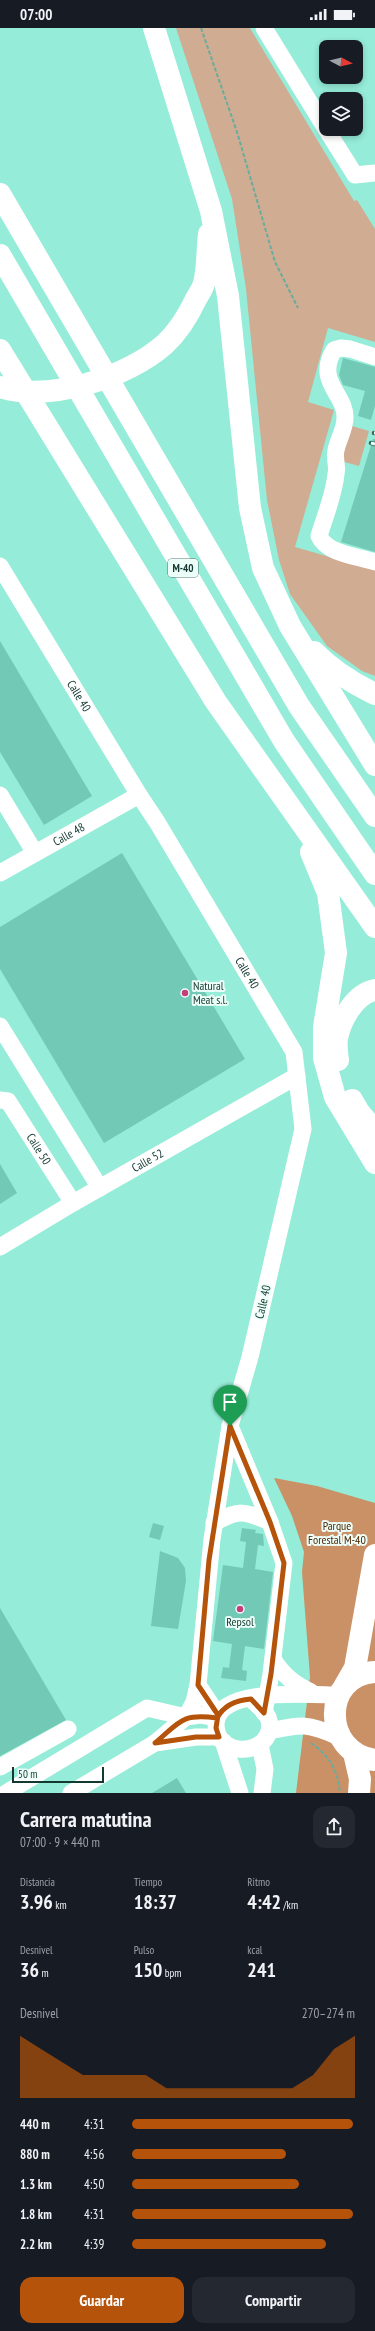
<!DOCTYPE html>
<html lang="es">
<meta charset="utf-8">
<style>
:root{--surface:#171b24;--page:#242831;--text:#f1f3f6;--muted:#9ea1a6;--accent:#b45309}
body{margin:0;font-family:"PT Sans Narrow",sans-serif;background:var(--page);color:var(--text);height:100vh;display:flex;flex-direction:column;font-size:15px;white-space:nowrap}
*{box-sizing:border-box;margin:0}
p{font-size:13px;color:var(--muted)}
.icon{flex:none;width:22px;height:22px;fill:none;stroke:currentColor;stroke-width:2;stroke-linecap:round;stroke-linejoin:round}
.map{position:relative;height:1765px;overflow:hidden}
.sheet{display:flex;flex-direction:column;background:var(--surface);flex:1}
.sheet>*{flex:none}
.needle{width:26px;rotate:97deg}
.tools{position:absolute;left:319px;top:12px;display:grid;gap:8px}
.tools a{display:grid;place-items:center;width:44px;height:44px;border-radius:8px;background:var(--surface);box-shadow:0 2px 6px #0003;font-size:20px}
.scale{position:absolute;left:12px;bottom:10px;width:92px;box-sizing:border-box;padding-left:4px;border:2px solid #133931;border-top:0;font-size:11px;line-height:14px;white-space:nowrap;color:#133931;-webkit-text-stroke:3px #edfef9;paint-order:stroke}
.pin{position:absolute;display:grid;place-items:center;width:34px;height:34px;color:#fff;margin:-41px -17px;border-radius:50% 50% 50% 0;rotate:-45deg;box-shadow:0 0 4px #0007}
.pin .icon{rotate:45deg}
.round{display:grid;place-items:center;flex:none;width:42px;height:42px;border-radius:12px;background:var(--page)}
.overview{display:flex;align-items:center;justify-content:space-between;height:68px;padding:0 20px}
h1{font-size:22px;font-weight:600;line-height:30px}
.stats{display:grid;grid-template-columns:repeat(3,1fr);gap:6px;height:68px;padding:4px 20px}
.stats div{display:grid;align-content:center}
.stats b{font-size:20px;font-weight:600}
.stats small{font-size:11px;font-weight:400}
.stats p{font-size:11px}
.chart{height:112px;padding:8px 20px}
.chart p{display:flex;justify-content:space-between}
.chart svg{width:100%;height:72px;margin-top:4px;fill:var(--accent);opacity:.7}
.button{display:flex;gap:8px;margin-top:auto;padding:8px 20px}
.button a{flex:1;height:46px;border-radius:12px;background:var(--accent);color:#fff;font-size:16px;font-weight:600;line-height:46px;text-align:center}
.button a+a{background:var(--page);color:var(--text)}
ul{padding:0 20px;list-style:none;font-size:13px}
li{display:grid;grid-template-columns:64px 48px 1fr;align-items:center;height:30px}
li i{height:10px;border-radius:5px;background:var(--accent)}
.status{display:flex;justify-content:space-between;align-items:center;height:28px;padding:0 20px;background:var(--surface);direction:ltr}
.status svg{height:11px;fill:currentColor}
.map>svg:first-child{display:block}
</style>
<div class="status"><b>07:00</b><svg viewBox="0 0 49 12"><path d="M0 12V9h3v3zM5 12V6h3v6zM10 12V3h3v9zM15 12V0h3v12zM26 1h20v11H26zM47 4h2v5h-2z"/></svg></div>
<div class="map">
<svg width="375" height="1765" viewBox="0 0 375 1765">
<rect width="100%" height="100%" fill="#95ecd8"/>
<!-- green -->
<path fill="#d0ac93" d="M 176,0 L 250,0 L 354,173 L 357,172 L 375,201 L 375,314 L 328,300 L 308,374 L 334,382 L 295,519 L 375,542 L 375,648 L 362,643 L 327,618 L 290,566 L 279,532 L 267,472 L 246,261 L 232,171 Z
M 352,398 L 369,403 L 359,438 L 341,433 Z"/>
<!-- forest -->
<path fill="#ca9167" d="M 274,1450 L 317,1458 L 375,1475 L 375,1765 L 296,1765 L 310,1649 L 302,1544 L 304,1524 L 292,1488 Z"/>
<!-- building -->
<path fill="#72cab6" d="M 343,330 L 375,339 L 375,378 L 371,392 L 358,388 L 365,363 L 343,357 L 339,347 Z
M 373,411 L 375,411 L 375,524 L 341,514 Z
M 0,613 L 92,768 L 44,797 L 0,724 Z
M 122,825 L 245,1031 L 104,1115 L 0,941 L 0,899 Z
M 0,1136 L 17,1165 L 0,1176 Z
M 153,1495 L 164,1498 L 160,1512 L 149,1509 Z
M 242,1500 L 256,1502 L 255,1505 L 263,1506 L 264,1518 L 258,1517 L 255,1541 L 273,1544 L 264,1621 L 245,1618 L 242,1642 L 247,1643 L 246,1653 L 221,1650 L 223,1639 L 229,1640 L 232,1616 L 213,1613 L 223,1537 L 243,1540 L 246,1514 L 240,1513 Z
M 160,1523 L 178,1530 L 185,1540 L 186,1553 L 178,1601 L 151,1598 Z
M 0,1580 L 66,1692 L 0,1728 Z
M 177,1750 L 186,1765 L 152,1765 Z"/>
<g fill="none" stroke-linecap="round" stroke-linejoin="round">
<!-- path -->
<path stroke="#67ad9d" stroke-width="2" stroke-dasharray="4 2" stroke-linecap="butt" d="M 201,0 L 237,104 L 275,234 L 298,280
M 311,1715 C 330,1728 338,1743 340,1765"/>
<!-- minor -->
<g stroke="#fff" stroke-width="17">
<path d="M 264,0 L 326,101"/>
<path d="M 326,101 L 355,147 L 375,145"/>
<path d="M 375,329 L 350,321 L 341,320 L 334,322 C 315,354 346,366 345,390 C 345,401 338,412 336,422 C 334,430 338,439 336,446 C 334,467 325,488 319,508 C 327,526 357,528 375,534"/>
<path id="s1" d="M 0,538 L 139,767 L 157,794 L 294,1024 L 303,1101 L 250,1329 L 230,1398 L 212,1511 L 198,1657 L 218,1687"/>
<path d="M 0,767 L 35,825"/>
<path id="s2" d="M 0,845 L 139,767"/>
<path d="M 0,998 L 100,1160"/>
<path id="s3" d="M 0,1072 L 8,1073 L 73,1175"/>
<path id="s4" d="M 0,1219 L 73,1175 L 297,1048"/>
<path d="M 230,1398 L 270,1494 L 284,1535 L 271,1646 L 264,1685"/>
<path d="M 214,1495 C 239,1481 244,1483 270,1494"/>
<path d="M 273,1631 C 283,1647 294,1656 311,1664"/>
<path d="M 251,1671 C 256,1676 265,1683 268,1689 C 278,1717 240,1732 221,1712 C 217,1707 216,1701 216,1695 C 219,1658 313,1667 339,1667"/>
<path d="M 269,1703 C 302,1696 308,1695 339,1709"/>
<path d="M 223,1713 L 240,1765"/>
<path d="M 155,1715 L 196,1709 L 219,1709"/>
<path d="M 260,1717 L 265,1741 L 262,1765"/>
<path d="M 0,1739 L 68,1701"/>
<path d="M 6,1765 L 147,1680 L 186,1689 L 194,1674 L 198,1657"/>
<path d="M 71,1765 L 155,1715 L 186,1689 L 200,1687 L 217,1690"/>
</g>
<!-- major -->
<path stroke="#fff" stroke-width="22" d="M 375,1644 C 322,1647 321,1724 375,1732
M 344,1659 L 355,1640 L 375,1527
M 354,1725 L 360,1751 L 359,1765"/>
<!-- highway -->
<path stroke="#fff" stroke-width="22" d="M 154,0 L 211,183 L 228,268 L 250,480 L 263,540 L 290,598 L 375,737
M 0,166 L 299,678 L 375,788
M 0,227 L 284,713 L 375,846
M 0,322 L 216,674 L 375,899
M 0,359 C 50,374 127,350 165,316 C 179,303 188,288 196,271 C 199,266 203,260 204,255 C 208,240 207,222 209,206
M 314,624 C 332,642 352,655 375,666
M 311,824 L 328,865 L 336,925 L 324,999 L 324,1030 L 335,1069 L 375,1135
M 338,1032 C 337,1025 336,1017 337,1010 C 341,991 355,966 375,962
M 352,1072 L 359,1084 L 375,1103"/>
<!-- rail casing -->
<g stroke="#35685d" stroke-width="4.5">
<path id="rail" d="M 374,405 L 375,405
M 371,415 L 375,416"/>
</g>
<!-- rail -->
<use href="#rail" stroke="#edfef9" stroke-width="3" stroke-dasharray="9" stroke-linecap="butt"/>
</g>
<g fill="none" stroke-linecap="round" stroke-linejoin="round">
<!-- route casing -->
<g stroke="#fff" stroke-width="8">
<path id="route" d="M 230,1398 L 209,1532 L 198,1657 L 218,1687 L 216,1700 L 219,1709 L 196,1709 L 155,1715 C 180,1694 181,1685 217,1690 C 224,1677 237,1672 251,1671 L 264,1685 L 271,1646 L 284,1535 L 270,1494 L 230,1398"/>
</g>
<!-- route -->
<use href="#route" stroke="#b45309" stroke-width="5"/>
</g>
<!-- markers -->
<g fill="#c63d79" stroke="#edfef9" stroke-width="1.5">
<circle cx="185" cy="965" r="4"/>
<circle cx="240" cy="1581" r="4"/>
</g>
<g text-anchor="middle" stroke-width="4" stroke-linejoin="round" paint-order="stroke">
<!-- shield labels -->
<rect fill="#edfef9" stroke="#54746d" stroke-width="1" x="168" y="531" width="30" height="18" rx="3"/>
<g font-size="11" font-weight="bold" fill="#133931">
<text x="183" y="544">M-40</text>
</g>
<!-- street labels -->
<g font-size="12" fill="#133931" stroke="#edfef9">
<text dy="4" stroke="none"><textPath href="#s1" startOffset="152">Calle 40</textPath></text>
<text dy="4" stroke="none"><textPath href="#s2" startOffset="79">Calle 48</textPath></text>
<text dy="4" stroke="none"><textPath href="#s1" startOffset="476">Calle 40</textPath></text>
<text dy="4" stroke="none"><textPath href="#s3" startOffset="65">Calle 50</textPath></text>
<text dy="4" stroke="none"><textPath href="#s4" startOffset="171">Calle 52</textPath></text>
<text transform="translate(263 1274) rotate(-77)" y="4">Calle 40</text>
</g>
<!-- poi labels -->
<g font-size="12" fill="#133931" stroke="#edfef9" text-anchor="start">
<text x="193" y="962">Natural<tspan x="193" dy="14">Meat s.l.</tspan></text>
<text x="240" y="1598" text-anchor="middle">Repsol</text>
</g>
<!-- park labels -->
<g font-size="12" fill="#4d2806" stroke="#edfef9">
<text x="337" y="1502">Parque<tspan x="337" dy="14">Forestal M-40</tspan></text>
</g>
</g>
</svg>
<div class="tools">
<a><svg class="needle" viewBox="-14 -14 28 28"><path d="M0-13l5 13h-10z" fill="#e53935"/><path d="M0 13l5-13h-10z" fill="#9ea1a6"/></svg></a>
<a><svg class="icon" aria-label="layers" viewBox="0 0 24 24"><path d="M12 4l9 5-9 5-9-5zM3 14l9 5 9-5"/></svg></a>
</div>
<div class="scale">50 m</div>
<div class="pin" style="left:230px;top:1398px;background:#1e9e55"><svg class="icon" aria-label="arrive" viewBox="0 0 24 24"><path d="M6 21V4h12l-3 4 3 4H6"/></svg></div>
</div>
<section class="sheet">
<div class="overview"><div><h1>Carrera matutina</h1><p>07:00 · 9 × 440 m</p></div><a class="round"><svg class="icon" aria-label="share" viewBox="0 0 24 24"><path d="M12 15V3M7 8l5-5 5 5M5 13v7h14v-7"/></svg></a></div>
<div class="stats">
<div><p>Distancia</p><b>3.96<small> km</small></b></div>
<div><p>Tiempo</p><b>18:37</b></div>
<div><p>Ritmo</p><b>4:42<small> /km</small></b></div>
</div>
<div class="stats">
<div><p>Desnivel</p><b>36<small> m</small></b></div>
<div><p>Pulso</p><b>150<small> bpm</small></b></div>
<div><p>kcal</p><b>241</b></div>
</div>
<div class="chart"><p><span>Desnivel</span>270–274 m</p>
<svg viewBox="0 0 160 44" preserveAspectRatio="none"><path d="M0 44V6L10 14L20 22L30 30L40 30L50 30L60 30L70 38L80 38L90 38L100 38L110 38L120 38L130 38L140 30L150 14L160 6V44z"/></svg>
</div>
<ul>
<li><b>440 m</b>4:31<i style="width:99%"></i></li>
<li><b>880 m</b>4:56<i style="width:69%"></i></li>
<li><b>1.3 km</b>4:50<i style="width:75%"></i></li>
<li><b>1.8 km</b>4:31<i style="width:99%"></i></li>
<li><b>2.2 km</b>4:39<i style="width:87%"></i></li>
</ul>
<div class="button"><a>Guardar</a><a>Compartir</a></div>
</section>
